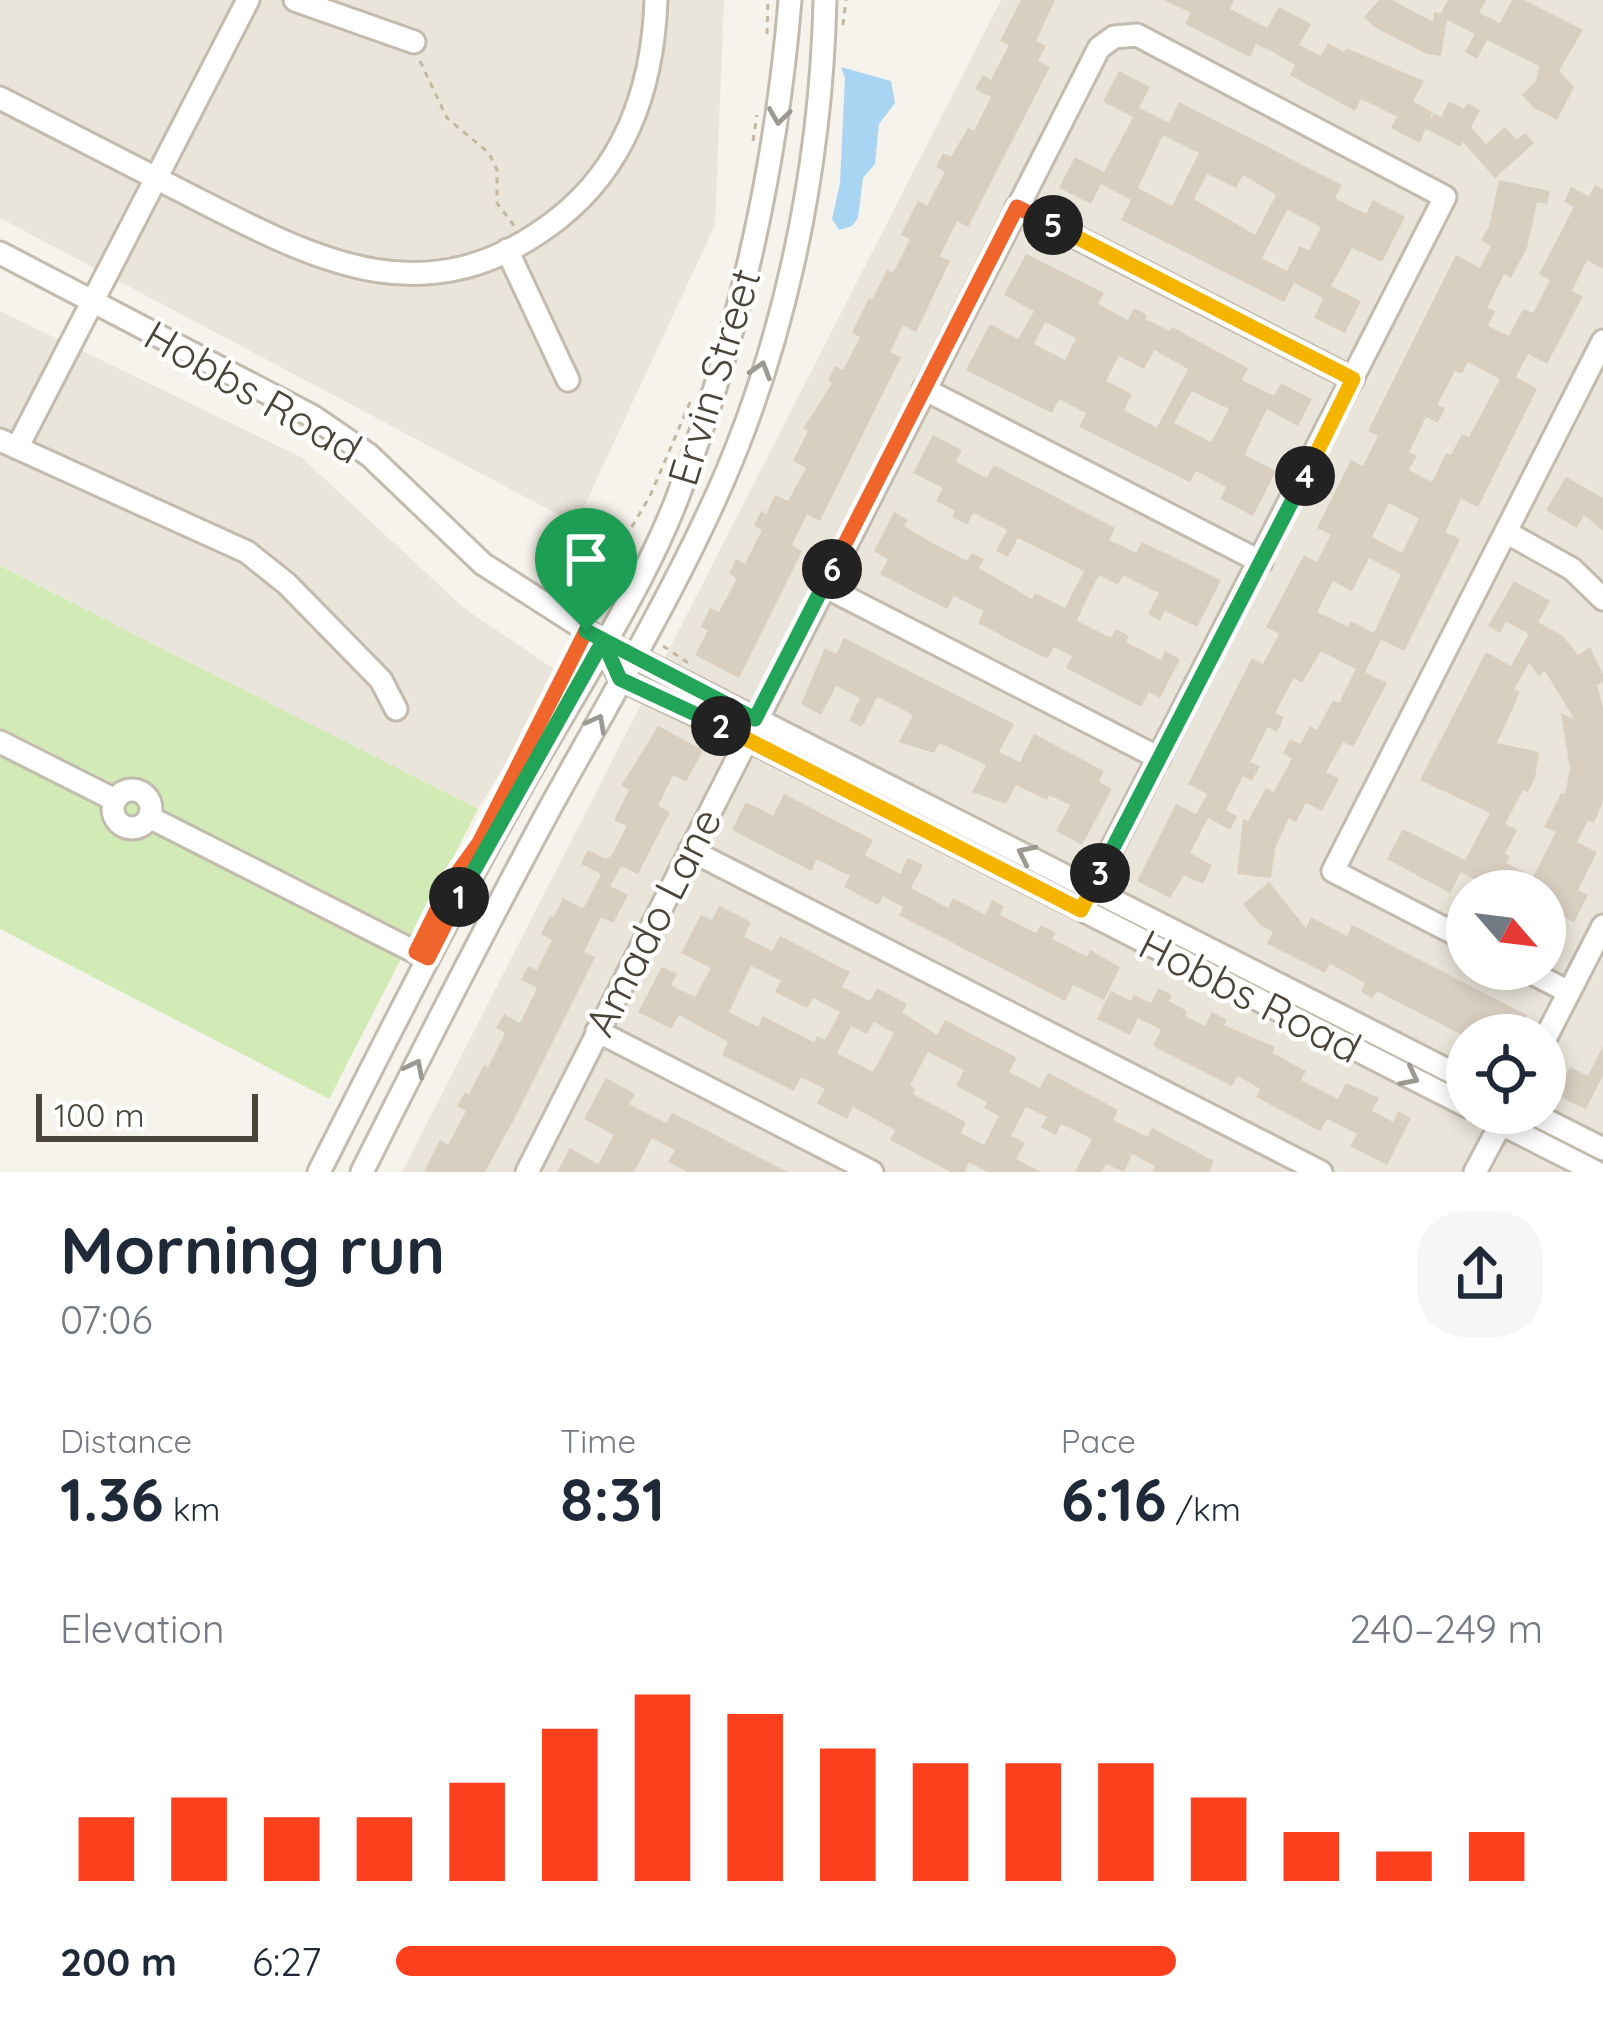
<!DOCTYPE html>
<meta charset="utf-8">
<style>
:root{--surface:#fff;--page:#f6f6f7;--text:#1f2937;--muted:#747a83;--accent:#fc3f1d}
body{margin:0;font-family:Quicksand,sans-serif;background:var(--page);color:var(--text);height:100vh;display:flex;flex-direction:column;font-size:45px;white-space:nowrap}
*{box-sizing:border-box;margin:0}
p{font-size:39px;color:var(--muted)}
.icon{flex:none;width:66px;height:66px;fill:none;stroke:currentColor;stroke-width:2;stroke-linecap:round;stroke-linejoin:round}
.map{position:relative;height:1172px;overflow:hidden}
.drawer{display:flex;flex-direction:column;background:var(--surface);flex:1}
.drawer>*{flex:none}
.needle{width:78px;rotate:118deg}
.fabs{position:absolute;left:1446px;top:870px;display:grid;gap:24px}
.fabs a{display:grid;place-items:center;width:120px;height:120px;border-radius:50%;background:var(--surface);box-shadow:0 6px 18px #0003;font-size:60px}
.scale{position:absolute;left:36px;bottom:30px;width:222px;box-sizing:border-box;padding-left:12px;border:6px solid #4b4439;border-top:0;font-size:33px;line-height:42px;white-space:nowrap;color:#4b4439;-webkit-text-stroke:9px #fff;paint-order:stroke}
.pin{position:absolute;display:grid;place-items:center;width:102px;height:102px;color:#fff;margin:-123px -51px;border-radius:50% 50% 50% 0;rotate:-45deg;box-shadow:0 0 12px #0007}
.pin .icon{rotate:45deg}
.km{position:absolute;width:60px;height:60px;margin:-30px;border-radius:50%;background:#222;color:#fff;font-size:33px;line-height:60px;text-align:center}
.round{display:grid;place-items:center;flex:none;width:126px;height:126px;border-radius:48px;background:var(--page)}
.head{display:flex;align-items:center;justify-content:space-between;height:204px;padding:0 60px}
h1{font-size:66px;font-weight:700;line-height:90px}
.figures{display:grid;grid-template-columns:repeat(3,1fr);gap:18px;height:204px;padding:12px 60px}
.figures div{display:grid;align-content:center}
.figures b{font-size:60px;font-weight:700}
.figures small{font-size:33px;font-weight:400}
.figures p{font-size:33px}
.chart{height:336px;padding:24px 60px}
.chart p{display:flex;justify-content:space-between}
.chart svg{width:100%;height:216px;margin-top:12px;stroke:var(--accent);stroke-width:6}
ul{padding:0 60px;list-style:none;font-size:39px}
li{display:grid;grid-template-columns:192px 144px 1fr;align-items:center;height:90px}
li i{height:30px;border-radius:15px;background:var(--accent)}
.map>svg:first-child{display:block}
</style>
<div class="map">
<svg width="1603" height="1172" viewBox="0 0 1603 1172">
<rect width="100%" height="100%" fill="#f6f3ec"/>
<!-- residential -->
<path fill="#eae5da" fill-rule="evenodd" d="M 0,0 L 724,0 L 715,225 L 576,524 L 0,218 Z
M 1001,0 L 1603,0 L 1603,1172 L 402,1172 ZM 1467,891 L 1545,891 L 1545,969 L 1467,969 ZM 1467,1035 L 1545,1035 L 1545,1113 L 1467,1113 Z
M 0,311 L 301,457 L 464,608 L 560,673 L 478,809 L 0,566 Z"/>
<!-- green -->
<path fill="#d2eab5" d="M 0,566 L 478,809 L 329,1099 L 0,929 Z"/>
<!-- water -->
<path fill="#a9d4f2" d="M 841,67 L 891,81 L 895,103 L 879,124 L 875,164 L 863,178 L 858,218 L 852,226 L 839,230 L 832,219 L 840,183 L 845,78 Z"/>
<!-- building -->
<path fill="#d8cfc1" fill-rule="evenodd" d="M 1021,0 L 1055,0 L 1036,41 L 1046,46 L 1038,61 L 1050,67 L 968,227 L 957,221 L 940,256 L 950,261 L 916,332 L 903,325 L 890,352 L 901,357 L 820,521 L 807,514 L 792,545 L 802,551 L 739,678 L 695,655 L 708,630 L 701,627 L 710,608 L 719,612 L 737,578 L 729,574 L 736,559 L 745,564 L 762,530 L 754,525 L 761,511 L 766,514 L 775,495 L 788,501 L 806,468 L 793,461 L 808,431 L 803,429 L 832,383 L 828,381 L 835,366 L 843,370 L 860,337 L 852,333 L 869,298 L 872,300 L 887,270 L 893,273 L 910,239 L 901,235 L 918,201 L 927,206 L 945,172 L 936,167 L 943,153 L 951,157 L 968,128 L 974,131 L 991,97 L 975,89 L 983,75 L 991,80 L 1009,45 L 1000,41 Z
M 1164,0 L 1234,0 L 1230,9 L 1267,28 L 1279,7 L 1311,24 L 1299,45 L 1321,56 L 1328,43 L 1344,52 L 1346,48 L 1424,81 L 1413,101 L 1432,112 L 1430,120 L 1434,113 L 1441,117 L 1449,101 L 1464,109 L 1467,103 L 1480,110 L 1471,127 L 1486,144 L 1505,127 L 1517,140 L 1525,133 L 1534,143 L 1495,178 L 1463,142 L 1461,147 L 1426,129 L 1419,143 L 1391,128 L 1397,117 L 1361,99 L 1355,111 L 1290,75 L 1295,65 L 1273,52 L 1256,44 L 1250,57 L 1185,24 L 1191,13 Z
M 1379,0 L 1392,0 L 1433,22 L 1434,12 L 1441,13 L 1448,0 L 1486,0 L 1479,13 L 1500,23 L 1512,0 L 1524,0 L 1583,30 L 1559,71 L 1574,87 L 1557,120 L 1534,108 L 1522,95 L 1536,81 L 1539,66 L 1487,40 L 1477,59 L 1465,52 L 1475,34 L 1447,20 L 1441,56 L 1427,54 L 1374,27 L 1364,17 Z
M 1119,71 L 1150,87 L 1139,108 L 1169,123 L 1179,102 L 1342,185 L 1335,198 L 1366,214 L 1373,200 L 1405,217 L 1382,262 L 1352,248 L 1331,286 L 1361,301 L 1345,333 L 1314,318 L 1323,298 L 1294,283 L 1284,302 L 1121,220 L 1131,200 L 1101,184 L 1091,204 L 1059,188 L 1075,157 L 1104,172 L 1133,117 L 1103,102 ZM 1163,135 L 1199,153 L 1172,206 L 1138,188 ZM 1207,174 L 1236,188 L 1243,175 L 1276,195 L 1255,235 L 1194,199 ZM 1287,210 L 1321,227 L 1309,251 L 1300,246 L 1287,271 L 1262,258 Z
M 1499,180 L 1550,191 L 1547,204 L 1537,202 L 1527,248 L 1511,278 L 1504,274 L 1487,308 L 1495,311 L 1488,326 L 1509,336 L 1523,309 L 1533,313 L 1550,280 L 1539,274 L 1574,207 L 1564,202 L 1571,187 L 1589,196 L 1595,185 L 1603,189 L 1603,269 L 1587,260 L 1572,291 L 1583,296 L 1547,364 L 1528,354 L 1516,377 L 1537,389 L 1478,507 L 1461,499 L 1445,532 L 1460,539 L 1404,651 L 1381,640 L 1365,672 L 1387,683 L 1353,747 L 1343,742 L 1326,772 L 1339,779 L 1322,811 L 1306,803 L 1296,822 L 1289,818 L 1275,848 L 1271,878 L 1237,874 L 1243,819 L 1248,821 L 1266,788 L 1274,792 L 1292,758 L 1283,754 L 1290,739 L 1300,744 L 1310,726 L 1317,730 L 1333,700 L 1339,703 L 1356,669 L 1321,651 L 1302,683 L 1294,678 L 1275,713 L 1284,717 L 1277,732 L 1268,727 L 1250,762 L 1260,766 L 1252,781 L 1243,776 L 1226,810 L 1237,816 L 1230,830 L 1208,818 L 1190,853 L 1212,865 L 1203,884 L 1184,875 L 1170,898 L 1137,881 L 1176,804 L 1196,814 L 1207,794 L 1188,784 L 1252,658 L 1263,664 L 1279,634 L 1266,627 L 1304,555 L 1317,562 L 1331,535 L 1317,528 L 1351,460 L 1363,466 L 1378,436 L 1368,431 L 1456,255 L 1480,268 L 1491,246 L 1481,240 L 1489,227 ZM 1468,362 L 1500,379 L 1469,437 L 1462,434 L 1451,455 L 1446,453 L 1432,482 L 1409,470 L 1417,456 L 1409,452 L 1426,417 L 1438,423 L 1445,408 L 1437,405 L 1455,371 L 1462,374 ZM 1389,503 L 1419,519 L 1402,553 L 1372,537 ZM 1369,558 L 1401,574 L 1374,633 L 1351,621 L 1348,627 L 1317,612 L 1333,581 L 1352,591 Z
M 1026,254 L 1104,293 L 1098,304 L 1128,320 L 1134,308 L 1147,315 L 1145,319 L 1170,331 L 1172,327 L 1248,368 L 1242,380 L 1274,396 L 1281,383 L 1312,399 L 1298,426 L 1267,409 L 1248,447 L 1245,455 L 1276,471 L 1253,516 L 1220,499 L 1226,487 L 1196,471 L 1190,482 L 1079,427 L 1086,413 L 1059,399 L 1052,413 L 966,370 L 990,324 L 1018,339 L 1034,311 L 1004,295 ZM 1045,322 L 1076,338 L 1065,360 L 1034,344 ZM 1154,350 L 1188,369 L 1157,428 L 1124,410 L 1132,394 L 1106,381 L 1119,356 L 1144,369 ZM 1192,391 L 1229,409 L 1211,442 L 1174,423 Z
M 933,435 L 962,450 L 956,462 L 987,478 L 994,465 L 1115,528 L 1109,540 L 1136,553 L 1142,542 L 1221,580 L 1197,627 L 1165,611 L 1160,621 L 1148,614 L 1159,593 L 1123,575 L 1118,585 L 1099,575 L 1082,609 L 1077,621 L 1111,638 L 1116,629 L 1129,636 L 1126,642 L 1161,660 L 1165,651 L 1180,659 L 1160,698 L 1149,692 L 1141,707 L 1066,668 L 1072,656 L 1054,647 L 1048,658 L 1041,656 L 978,623 L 984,611 L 954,596 L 947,609 L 880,574 L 888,559 L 874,551 L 894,512 L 908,520 L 904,526 L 934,544 L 967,561 L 972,553 L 984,559 L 979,568 L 1032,599 L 1035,593 L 1065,608 L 1084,571 L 1018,538 L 1008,557 L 996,551 L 1007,530 L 973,513 L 967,525 L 952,517 L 955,511 L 936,501 L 943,488 L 913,473 Z
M 1566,477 L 1603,498 L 1603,531 L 1584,515 L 1577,528 L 1546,510 Z
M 1514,581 L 1550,601 L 1538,622 L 1563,636 L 1578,655 L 1590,647 L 1603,674 L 1603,682 L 1597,685 L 1603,708 L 1603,801 L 1594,823 L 1588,821 L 1577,842 L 1597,852 L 1578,890 L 1588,895 L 1574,922 L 1560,915 L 1545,944 L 1545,891 L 1489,891 L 1491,888 L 1461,872 L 1450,893 L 1387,859 L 1403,829 L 1465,860 L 1490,813 L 1420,780 L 1486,652 L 1511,666 L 1529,634 L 1506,622 L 1500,633 L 1488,626 ZM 1529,663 L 1539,676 L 1545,671 L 1574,719 L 1561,713 L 1570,769 L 1565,794 L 1561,793 L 1544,827 L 1556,832 L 1533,877 L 1506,863 L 1510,856 L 1505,854 L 1517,830 L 1505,824 L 1523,790 L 1528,792 L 1535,778 L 1539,752 L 1497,743 L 1520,692 L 1514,689 Z
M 844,638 L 1014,724 L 999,752 L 1020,762 L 1034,734 L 1104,771 L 1099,782 L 1112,789 L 1082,845 L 1056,831 L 1070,805 L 1049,795 L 1047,800 L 1016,785 L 1006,804 L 972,792 L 986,765 L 939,743 L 934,753 L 899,742 L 913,715 L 877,697 L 862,727 L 849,721 L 860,698 L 836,686 L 821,715 L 801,704 L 825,648 L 836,654 Z
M 658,726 L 703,750 L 686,782 L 673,775 L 658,806 L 670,812 L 638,874 L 621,866 L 610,886 L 628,895 L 613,923 L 601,917 L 584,952 L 595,957 L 513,1121 L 485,1172 L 424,1172 L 440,1140 L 448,1145 L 466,1111 L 457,1106 L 465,1092 L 469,1094 L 484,1065 L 488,1067 L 505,1033 L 496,1028 L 504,1014 L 520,1023 L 537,988 L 521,980 L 528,966 L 537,970 L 552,940 L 541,934 L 550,916 L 554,917 L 563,898 L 582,908 L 586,904 L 601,874 L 581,864 L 588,850 L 606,859 L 611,856 L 627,826 L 614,820 L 629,790 L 621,786 Z
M 784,794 L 873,840 L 865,855 L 900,874 L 908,858 L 923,865 L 911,888 L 948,908 L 953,898 L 985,915 L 992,900 L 1004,906 L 1000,915 L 1036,933 L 1041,925 L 1056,933 L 1052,939 L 1087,957 L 1090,950 L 1120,967 L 1104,1000 L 1073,985 L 1065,1001 L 899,915 L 903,907 L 883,896 L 878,905 L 844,887 L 850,876 L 817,859 L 811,871 L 732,830 L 746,802 L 773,816 Z
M 1269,882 L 1306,928 L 1311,917 L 1347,936 L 1352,925 L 1527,1015 L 1517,1035 L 1462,1035 L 1377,991 L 1373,998 L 1361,992 L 1365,983 L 1330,964 L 1325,973 L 1267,944 L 1273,932 L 1260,925 L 1243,904 Z
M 719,906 L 751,922 L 744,937 L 772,951 L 780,936 L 817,955 L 850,972 L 842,987 L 870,1001 L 877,988 L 907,1004 L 902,1012 L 937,1035 L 945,1020 L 1017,1058 L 1009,1072 L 1040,1088 L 1048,1073 L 1079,1089 L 1118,1110 L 1113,1120 L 1148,1137 L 1152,1128 L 1214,1161 L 1209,1172 L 1152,1172 L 1155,1166 L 1132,1154 L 1124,1172 L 1106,1164 L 1102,1172 L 1075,1172 L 1092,1139 L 1061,1124 L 1056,1135 L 1041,1127 L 1047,1117 L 1026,1107 L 1011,1136 L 1025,1143 L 1016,1159 L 1041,1172 L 987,1172 L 969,1162 L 965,1172 L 951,1172 L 890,1140 L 895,1130 L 853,1107 L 847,1119 L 817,1103 L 825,1089 L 801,1077 L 794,1091 L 722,1055 L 728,1042 L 679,1015 L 671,1029 L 638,1012 L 662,967 L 677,974 L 671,985 L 695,997 L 711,968 L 681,953 L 701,915 L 712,920 ZM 751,966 L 781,981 L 775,992 L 807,1008 L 813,998 L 840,1012 L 825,1040 L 817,1036 L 814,1042 L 763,1016 L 758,1027 L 729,1012 ZM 874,1022 L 894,1033 L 873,1072 L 837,1053 L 851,1026 L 867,1034 ZM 928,1052 L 964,1070 L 956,1086 L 987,1102 L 984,1108 L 999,1116 L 984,1145 L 961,1133 L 966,1122 L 913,1094 L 916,1089 L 910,1085 Z
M 1158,988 L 1172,995 L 1169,1001 L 1187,1011 L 1185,1016 L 1205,1026 L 1212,1012 L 1227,1020 L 1224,1025 L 1275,1047 L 1272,1053 L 1306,1071 L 1301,1080 L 1338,1099 L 1346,1083 L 1379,1098 L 1372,1111 L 1393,1122 L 1398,1111 L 1411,1118 L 1387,1165 L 1350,1146 L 1357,1134 L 1327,1119 L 1320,1131 L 1256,1097 L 1260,1089 L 1238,1076 L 1232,1086 L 1153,1046 L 1161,1030 L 1138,1018 L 1130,1035 L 1097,1019 L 1111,991 L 1131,1001 L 1134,995 L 1151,1003 Z
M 1603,1046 L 1603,1075 L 1586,1109 L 1556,1095 L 1570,1067 L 1588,1076 Z
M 606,1078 L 635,1094 L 629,1104 L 666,1123 L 672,1113 L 788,1172 L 688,1172 L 668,1162 L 675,1150 L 652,1138 L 634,1172 L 557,1172 L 570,1148 L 598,1164 L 614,1135 L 584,1119 Z"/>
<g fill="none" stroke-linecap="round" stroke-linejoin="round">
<!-- minor casing -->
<g stroke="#c2bbae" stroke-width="27">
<path id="minor" d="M 295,0 L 414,42
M 0,98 C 62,130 125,162 187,194 C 316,260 427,322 559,218 C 627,164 653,84 656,0
M 1017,207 L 1353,379
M 507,250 L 568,380
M 0,253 L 312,416 L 369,455 L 483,564 L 603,641 L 1467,1080
M 924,389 L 1261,562
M 0,440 L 247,552 L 287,584 L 381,680 L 396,709
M 17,448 L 248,0
M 1506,532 L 1572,569 L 1603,599
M 824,586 L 1159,758
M 603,641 L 620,679 L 745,738 L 1467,1106
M 0,742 L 115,800
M113 809a19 19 0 1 1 38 0a19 19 0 1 1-38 0Z
M 149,817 L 427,958
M 690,850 L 1321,1172
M 1467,940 L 1333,871 L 1603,341
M 1524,969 L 1569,992
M 597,1031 L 872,1172
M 1545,1039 L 1603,926
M 1480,1113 L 1596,1172
M 1532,1113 L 1603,1149
M 319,1172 C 385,1042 450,912 522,785 C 573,695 642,591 678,496 C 739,334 776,172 790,0
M 362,1172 C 423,1050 485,928 550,808 C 604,710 662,613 709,512 C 783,355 821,173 825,0
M 527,1172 L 1099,48 L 1114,37 L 1137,35 L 1445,197 L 1081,909
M 1475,1172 L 1506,1114"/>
</g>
<!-- path -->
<path stroke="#c4b79f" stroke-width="3" stroke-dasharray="6 6" stroke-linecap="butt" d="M 843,25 L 846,0
M 767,34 L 768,0
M 420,61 L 447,118 L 489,153 L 497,170 L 497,203 L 515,227
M 753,141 L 757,115
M 594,615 L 624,540 L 650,496 L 691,400
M 663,646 L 690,664
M 567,669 L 579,646"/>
<!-- minor -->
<use href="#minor" stroke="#fff" stroke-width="21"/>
</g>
<!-- one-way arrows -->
<defs><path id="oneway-chevron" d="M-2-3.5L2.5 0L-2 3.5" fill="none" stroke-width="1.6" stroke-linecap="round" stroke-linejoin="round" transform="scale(3)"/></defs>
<g stroke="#9c9892">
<use href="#oneway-chevron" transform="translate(779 116) rotate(98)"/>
<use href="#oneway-chevron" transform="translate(761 370) rotate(-73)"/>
<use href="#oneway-chevron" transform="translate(597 723) rotate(-62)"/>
<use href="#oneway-chevron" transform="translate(1026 854) rotate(-154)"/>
<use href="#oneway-chevron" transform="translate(415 1068) rotate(-63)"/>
<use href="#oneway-chevron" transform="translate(1410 1077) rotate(27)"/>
</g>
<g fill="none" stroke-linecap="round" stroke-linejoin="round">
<!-- split-1 casing -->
<g stroke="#fff" stroke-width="24">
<path id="split-1" d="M 459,897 L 428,958 L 416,952 L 450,883 L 479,843 L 586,631"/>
</g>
<!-- split-2 casing -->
<g stroke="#fff" stroke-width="24">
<path id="split-2" d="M 459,897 L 603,641 L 620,679 L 721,726"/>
</g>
<!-- split-3 casing -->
<g stroke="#fff" stroke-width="24">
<path id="split-3" d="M 721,726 L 1081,910 L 1100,873"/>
</g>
<!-- split-4 casing -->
<g stroke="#fff" stroke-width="24">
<path id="split-4" d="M 1100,873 L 1305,476"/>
</g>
<!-- split-5 casing -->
<g stroke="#fff" stroke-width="24">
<path id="split-5" d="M 1053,225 L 1353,379 L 1305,476"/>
</g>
<!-- split-6 casing -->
<g stroke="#fff" stroke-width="24">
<path id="split-6" d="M 832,569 L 1017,207 L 1053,225"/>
</g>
<!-- split-7 casing -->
<g stroke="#fff" stroke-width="24">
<path id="split-7" d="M 586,631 L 755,719 L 832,569"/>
</g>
<!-- split-1 -->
<use href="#split-1" stroke="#f0652b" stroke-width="15"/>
<!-- split-2 -->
<use href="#split-2" stroke="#22a559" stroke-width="15"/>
<!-- split-3 -->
<use href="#split-3" stroke="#f5b400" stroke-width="15"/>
<!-- split-4 -->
<use href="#split-4" stroke="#22a559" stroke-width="15"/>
<!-- split-5 -->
<use href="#split-5" stroke="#f5b400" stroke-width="15"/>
<!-- split-6 -->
<use href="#split-6" stroke="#f0652b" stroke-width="15"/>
<!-- split-7 -->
<use href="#split-7" stroke="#22a559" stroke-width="15"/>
</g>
<g text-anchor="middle" stroke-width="9" stroke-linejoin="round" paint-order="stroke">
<!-- street labels -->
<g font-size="42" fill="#4b4439" stroke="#fff">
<text transform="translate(714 377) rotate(-73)" y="15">Ervin Street</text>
<text transform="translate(253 392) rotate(30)" y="15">Hobbs Road</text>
<text transform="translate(653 922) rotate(-63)" y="15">Amado Lane</text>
<text transform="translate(1250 996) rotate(27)" y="15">Hobbs Road</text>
</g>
</g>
</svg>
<div class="fabs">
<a><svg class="needle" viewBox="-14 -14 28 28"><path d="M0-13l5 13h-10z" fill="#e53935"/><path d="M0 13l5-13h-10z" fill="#747a83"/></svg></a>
<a><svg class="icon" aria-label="locate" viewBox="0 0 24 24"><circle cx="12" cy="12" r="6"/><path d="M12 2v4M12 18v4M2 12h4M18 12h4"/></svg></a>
</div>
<div class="scale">100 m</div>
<div class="pin" style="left:586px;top:631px;background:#1e9e55"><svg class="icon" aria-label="arrive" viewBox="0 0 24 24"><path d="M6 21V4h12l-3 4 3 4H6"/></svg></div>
<b class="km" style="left:459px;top:897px">1</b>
<b class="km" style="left:721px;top:726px">2</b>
<b class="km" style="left:1100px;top:873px">3</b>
<b class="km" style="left:1305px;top:476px">4</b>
<b class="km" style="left:1053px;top:225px">5</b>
<b class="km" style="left:832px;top:569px">6</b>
</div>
<section class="drawer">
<div class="head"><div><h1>Morning run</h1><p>07:06</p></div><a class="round"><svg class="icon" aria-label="share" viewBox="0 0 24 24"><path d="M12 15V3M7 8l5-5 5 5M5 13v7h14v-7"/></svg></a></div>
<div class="figures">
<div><p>Distance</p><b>1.36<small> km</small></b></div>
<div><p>Time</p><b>8:31</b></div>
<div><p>Pace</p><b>6:16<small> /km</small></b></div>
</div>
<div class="chart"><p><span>Elevation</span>240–249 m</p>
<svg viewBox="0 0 160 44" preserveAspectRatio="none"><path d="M5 44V31M15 44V27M25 44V31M35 44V31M45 44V24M55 44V13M65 44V6M75 44V10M85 44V17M95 44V20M105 44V20M115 44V20M125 44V27M135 44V34M145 44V38M155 44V34"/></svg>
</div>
<ul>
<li><b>200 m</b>6:27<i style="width:68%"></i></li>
</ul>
</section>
